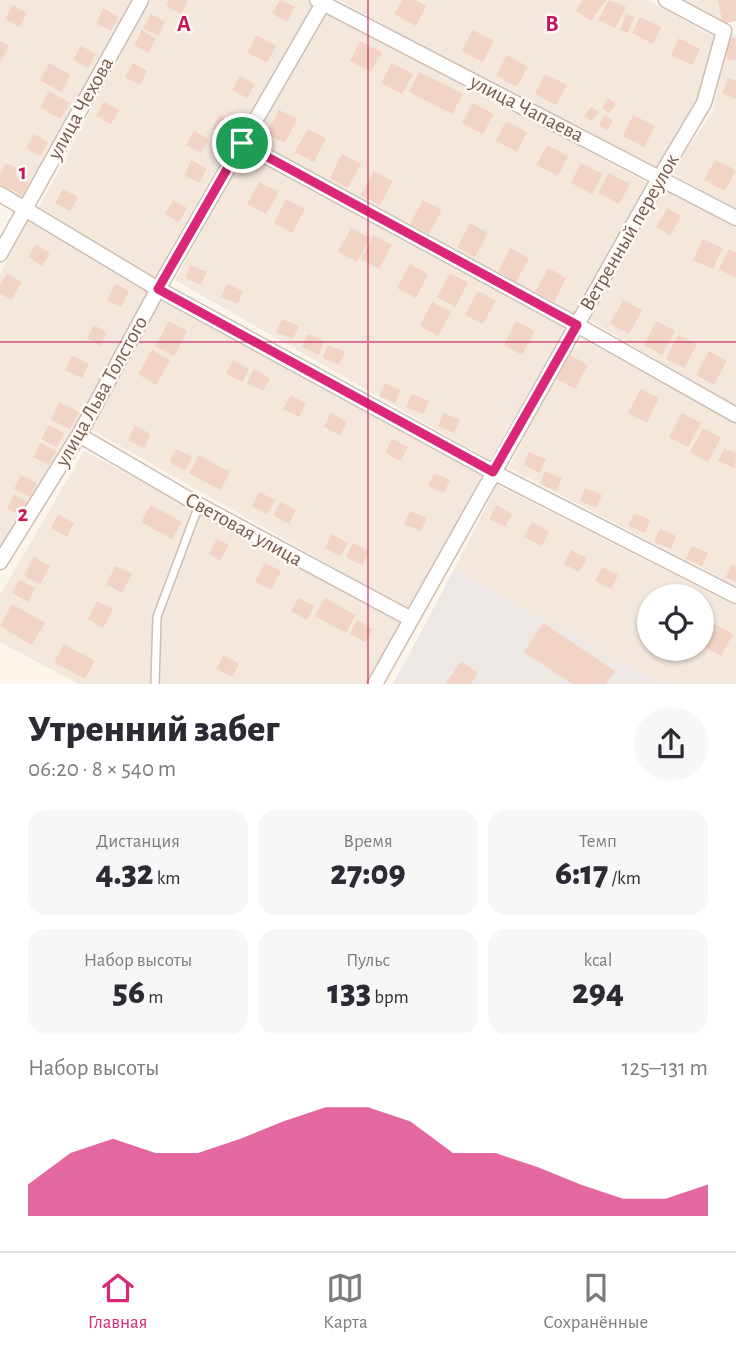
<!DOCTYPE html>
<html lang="ru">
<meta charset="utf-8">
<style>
:root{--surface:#fff;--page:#f7f7f7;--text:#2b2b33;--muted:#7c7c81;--line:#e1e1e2;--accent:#db2777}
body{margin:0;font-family:"Alegreya Sans",sans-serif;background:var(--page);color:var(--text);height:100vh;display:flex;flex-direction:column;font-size:26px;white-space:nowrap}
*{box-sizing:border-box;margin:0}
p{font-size:23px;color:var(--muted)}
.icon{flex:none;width:38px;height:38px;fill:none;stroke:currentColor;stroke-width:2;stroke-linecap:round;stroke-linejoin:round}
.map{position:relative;height:684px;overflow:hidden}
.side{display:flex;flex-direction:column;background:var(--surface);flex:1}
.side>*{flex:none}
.fabs{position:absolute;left:637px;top:584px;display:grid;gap:14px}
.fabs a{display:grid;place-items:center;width:77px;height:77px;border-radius:50%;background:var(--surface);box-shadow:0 2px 5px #0004;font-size:35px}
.pin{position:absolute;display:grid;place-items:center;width:60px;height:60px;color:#fff;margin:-30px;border:4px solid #fff;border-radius:50%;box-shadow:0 2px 7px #0007}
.round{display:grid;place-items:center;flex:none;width:74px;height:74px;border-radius:37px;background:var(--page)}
.headline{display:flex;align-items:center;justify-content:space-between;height:119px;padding:0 28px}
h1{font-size:38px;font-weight:800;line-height:52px}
.figures{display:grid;grid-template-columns:repeat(3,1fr);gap:10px;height:119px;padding:7px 28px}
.figures div{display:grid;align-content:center;border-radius:18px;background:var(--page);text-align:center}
.figures b{font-size:35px;font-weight:800}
.figures small{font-size:19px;font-weight:400}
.figures p{font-size:19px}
.chart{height:196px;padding:14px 28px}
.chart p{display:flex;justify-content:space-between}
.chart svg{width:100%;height:126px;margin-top:7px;fill:var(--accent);opacity:.7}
.menu{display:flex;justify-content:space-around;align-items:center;height:98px;border-top:2px solid var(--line);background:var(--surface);font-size:19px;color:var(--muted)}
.menu a{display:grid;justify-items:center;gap:4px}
.menu .active{color:var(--accent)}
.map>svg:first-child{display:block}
</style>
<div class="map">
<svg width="736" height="684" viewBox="0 0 736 684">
<rect width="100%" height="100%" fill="#fcf5ec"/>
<!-- residential -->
<path fill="#f4e7db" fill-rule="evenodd" d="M 0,0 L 134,0 L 22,202 L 0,188 Z
M 150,0 L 305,0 L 314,5 L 157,280 L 39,207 Z
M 340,0 L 648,0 L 717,38 L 697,97 L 652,178 Z
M 679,0 L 719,0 L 723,24 Z
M 325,11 L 648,183 L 573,322 L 254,140 Z
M 736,34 L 736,210 L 671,173 L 713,111 L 727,35 Z
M 246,151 L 568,326 L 493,462 L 175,280 Z
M 662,188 L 736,225 L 736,407 L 590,320 Z
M 28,221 L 151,292 L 0,560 L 0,274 Z
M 161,300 L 483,474 L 409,610 L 90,429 Z
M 584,340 L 736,423 L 736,586 L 509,468 L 564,357 Z
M 84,451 L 404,620 L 368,684 L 79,684 L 0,642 L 0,595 Z
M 497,485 L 736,606 L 736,684 L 665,684 L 454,570 ZM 649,597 L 702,597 L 702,649 L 649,649 Z"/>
<!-- industrial -->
<path fill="#eee8e4" d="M 454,570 L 665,684 L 393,684 Z"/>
<!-- building -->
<path fill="#f1d4c5" d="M 169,0 L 188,0 L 181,14 L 166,6 Z
M 280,0 L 295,7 L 287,22 L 272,13 Z
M 402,0 L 416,0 L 426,6 L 416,26 L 394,14 Z
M 583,0 L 606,0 L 591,21 L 576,11 Z
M 609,0 L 626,7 L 615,28 L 598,20 Z
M 718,0 L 736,0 L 736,21 L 723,24 Z
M 13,5 L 27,13 L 19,27 L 5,19 Z
M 104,8 L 118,17 L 111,31 L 96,23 Z
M 151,14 L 165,22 L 158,36 L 143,28 Z
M 626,14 L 634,17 L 628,33 L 620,30 Z
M 640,17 L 661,27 L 653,44 L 632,33 Z
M 142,30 L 156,39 L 148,53 L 134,45 Z
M 473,30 L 494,41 L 483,62 L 462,51 Z
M 257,35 L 276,46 L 267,63 L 247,52 Z
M 679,38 L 700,49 L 692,65 L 671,55 Z
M 728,38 L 736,38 L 736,60 L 727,60 Z
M 0,41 L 9,46 L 0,63 Z
M 360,41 L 382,52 L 371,72 L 350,61 Z
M 81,46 L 96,54 L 88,68 L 73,60 Z
M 507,55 L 528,67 L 517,87 L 496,76 Z
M 49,63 L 71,75 L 61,92 L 40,80 Z
M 133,63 L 147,71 L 140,85 L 125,77 Z
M 392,63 L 413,74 L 402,94 L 381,83 Z
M 419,72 L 463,94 L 452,114 L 409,92 Z
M 545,74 L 567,85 L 556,105 L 535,94 Z
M 240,76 L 255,84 L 247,98 L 232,90 Z
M 729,78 L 736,81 L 736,99 L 722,93 Z
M 49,91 L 70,103 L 61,119 L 40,108 Z
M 608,98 L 616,104 L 610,113 L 602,108 Z
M 104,102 L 119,110 L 111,124 L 96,116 Z
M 473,103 L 494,114 L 483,134 L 462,123 Z
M 591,107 L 599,112 L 592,121 L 584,116 Z
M 279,110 L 297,119 L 285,143 L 266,134 Z
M 219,115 L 234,123 L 226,137 L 212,129 Z
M 605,115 L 613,121 L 607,130 L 599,125 Z
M 633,115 L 655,126 L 644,147 L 623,136 Z
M 506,121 L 527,132 L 517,152 L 496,141 Z
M 308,129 L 326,138 L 314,162 L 295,152 Z
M 194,131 L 209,139 L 201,153 L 186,145 Z
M 34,134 L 48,142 L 41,156 L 26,148 Z
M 547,145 L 568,156 L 558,176 L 536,165 Z
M 342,154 L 361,164 L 348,188 L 330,178 Z
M 192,160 L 207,169 L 199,183 L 184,175 Z
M 715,160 L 736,170 L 725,191 L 704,180 Z
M 6,163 L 18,169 L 15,175 L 29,182 L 22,195 L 0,184 L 0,175 Z
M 581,163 L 603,174 L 592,194 L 571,183 Z
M 374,171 L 393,181 L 380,205 L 361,195 Z
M 609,173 L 630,184 L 619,204 L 598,193 Z
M 259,182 L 279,192 L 266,214 L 247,204 Z
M 63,189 L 78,197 L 70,211 L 55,203 Z
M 286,199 L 305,209 L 292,233 L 274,223 Z
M 173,200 L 187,208 L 179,222 L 165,214 Z
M 423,200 L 442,210 L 429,234 L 410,224 Z
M 668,208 L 681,216 L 670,235 L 656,227 Z
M 470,223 L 488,233 L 475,257 L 457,247 Z
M 351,228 L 370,238 L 357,262 L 338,252 Z
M 373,235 L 392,245 L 379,269 L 361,259 Z
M 703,239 L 723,248 L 713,269 L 693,260 Z
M 36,244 L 50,253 L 42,266 L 28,257 Z
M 510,248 L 529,258 L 516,282 L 498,272 Z
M 729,249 L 736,253 L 736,278 L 719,269 Z
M 410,264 L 428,274 L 416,298 L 397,288 Z
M 190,265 L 207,272 L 201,285 L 185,278 Z
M 548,268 L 566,278 L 554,302 L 535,292 Z
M 450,273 L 468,283 L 455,307 L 437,297 Z
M 7,274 L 22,282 L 11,300 L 0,293 L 0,285 Z
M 115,284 L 129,291 L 121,307 L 107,300 Z
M 227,284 L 243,291 L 238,304 L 221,297 Z
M 478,291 L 496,300 L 483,324 L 465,315 Z
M 623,300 L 642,310 L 629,334 L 610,324 Z
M 432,302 L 451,312 L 438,336 L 420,326 Z
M 282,319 L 299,326 L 293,339 L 276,332 Z
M 169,321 L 187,331 L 174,356 L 155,346 Z
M 516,321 L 535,331 L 522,355 L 504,345 Z
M 656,321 L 675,331 L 662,355 L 644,345 Z
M 94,325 L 107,333 L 100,346 L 87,338 Z
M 308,334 L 324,341 L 319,355 L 302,347 Z
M 678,335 L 697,344 L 684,368 L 666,359 Z
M 328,345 L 345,352 L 339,365 L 323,358 Z
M 152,350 L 170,360 L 156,385 L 138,374 Z
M 709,351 L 727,361 L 714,385 L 696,375 Z
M 570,355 L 588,365 L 575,389 L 557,379 Z
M 72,356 L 89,364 L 82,378 L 65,370 Z
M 233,360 L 249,369 L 242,382 L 226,374 Z
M 254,369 L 270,378 L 263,391 L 247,383 Z
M 385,383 L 401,390 L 395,403 L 379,396 Z
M 641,389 L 659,398 L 647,423 L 628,413 Z
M 412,394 L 429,401 L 423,414 L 406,407 Z
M 291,395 L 306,404 L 299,417 L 283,409 Z
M 59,402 L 79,412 L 70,429 L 51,420 Z
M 331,413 L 347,422 L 340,435 L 324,427 Z
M 444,413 L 460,420 L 454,433 L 438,426 Z
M 682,413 L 701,423 L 688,447 L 669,437 Z
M 49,425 L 64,433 L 57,447 L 41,439 Z
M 135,426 L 151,434 L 144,448 L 128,440 Z
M 703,428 L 721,438 L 708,462 L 690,452 Z
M 392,439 L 408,447 L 401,461 L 385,453 Z
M 41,443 L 56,451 L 49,465 L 33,457 Z
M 724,448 L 736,453 L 735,468 L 718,461 Z
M 176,449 L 192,457 L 185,471 L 169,462 Z
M 529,452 L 546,459 L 540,473 L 524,465 Z
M 199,455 L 230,472 L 220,490 L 189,473 Z
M 545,471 L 562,478 L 556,491 L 540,484 Z
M 434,473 L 450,480 L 444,493 L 428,486 Z
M 21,475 L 37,483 L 30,497 L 14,489 Z
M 585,488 L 602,495 L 596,508 L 580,501 Z
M 259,492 L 275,500 L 267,514 L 252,506 Z
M 14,495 L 30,503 L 23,517 L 7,508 Z
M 281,502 L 296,510 L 289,524 L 273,515 Z
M 151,505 L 182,522 L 172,539 L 141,522 Z
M 496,505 L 512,514 L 505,527 L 489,519 Z
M 410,511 L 427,518 L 421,531 L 404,524 Z
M 634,513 L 650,520 L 645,533 L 628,526 Z
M 58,514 L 74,523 L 67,537 L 51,528 Z
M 532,522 L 549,532 L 542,546 L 524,537 Z
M 660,529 L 676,536 L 671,549 L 654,542 Z
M 332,534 L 348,543 L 340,556 L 325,548 Z
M 217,539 L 229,545 L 220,561 L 209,554 Z
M 353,543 L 369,551 L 362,565 L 346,557 Z
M 692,546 L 708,553 L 702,566 L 686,559 Z
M 571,550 L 587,558 L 579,572 L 564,564 Z
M 34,557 L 50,566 L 40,584 L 24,576 Z
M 265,563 L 281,571 L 271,590 L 255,582 Z
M 732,564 L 736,566 L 736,582 L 726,577 Z
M 116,566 L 132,574 L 122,593 L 106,584 Z
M 602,567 L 618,575 L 611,589 L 595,581 Z
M 19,580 L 35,588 L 28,602 L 12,593 Z
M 298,598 L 314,606 L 307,620 L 291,611 Z
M 325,598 L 356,615 L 346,633 L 315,616 Z
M 97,601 L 113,609 L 103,628 L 88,619 Z
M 12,604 L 45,623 L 32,645 L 0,626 Z
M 357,620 L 373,629 L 365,642 L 350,634 Z
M 543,623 L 615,671 L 606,684 L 572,684 L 524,652 Z
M 714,624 L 733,634 L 721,656 L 702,646 Z
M 64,644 L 95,661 L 85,679 L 54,662 Z
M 224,655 L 239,664 L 232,677 L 216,669 Z
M 461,661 L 478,673 L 471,684 L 445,684 Z"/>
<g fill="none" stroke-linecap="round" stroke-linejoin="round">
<!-- service casing -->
<g stroke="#cebdb1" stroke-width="10">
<path id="service" d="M 155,684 L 157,617 L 199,505"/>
</g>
<!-- minor casing -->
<g stroke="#cebdb1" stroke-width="17">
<path id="minor" d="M 317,0 L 736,218
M 242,143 L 577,325 L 736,415
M 0,194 L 158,289 L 493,472 L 736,596
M 0,254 L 141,0
M 79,435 L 199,505 L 411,619
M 0,562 L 79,435 L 158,289 L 325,0
M 375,684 L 660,177 L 704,103 L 724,31 L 666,0"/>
</g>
<!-- service -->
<use href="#service" stroke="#fff" stroke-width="7"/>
<!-- minor -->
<use href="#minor" stroke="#fff" stroke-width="14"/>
</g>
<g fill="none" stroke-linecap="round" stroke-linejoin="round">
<!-- route casing -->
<g stroke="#fff" stroke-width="14">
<path id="route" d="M 242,143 L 577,325 L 493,472 L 158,289 Z"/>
</g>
<!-- route -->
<use href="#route" stroke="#db2777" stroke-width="9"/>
</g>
<!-- grid -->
<path fill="none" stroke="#c2185b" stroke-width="2" stroke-opacity="0.55" d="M 368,0 L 368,684M 0,342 L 736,342"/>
<g text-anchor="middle" stroke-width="5" stroke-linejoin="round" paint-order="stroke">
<!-- street labels -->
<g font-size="21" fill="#775b4f" stroke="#fef9f3">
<text transform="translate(80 108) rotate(-61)" y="7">улица Чехова</text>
<text transform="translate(527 108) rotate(27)" y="7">улица Чапаева</text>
<text transform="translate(629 232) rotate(-60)" y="7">Ветренный переулок</text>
<text transform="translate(101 391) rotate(-61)" y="7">улица Льва Толстого</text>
<text transform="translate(244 529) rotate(29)" y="7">Световая улица</text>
</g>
</g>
<g font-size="23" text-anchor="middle" font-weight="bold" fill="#c2185b" stroke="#fef9f3" stroke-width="5" stroke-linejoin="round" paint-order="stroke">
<text x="184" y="31">A</text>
<text x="552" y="31">B</text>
<text x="23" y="179">1</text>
<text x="23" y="521">2</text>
</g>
</svg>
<div class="fabs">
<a><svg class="icon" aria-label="locate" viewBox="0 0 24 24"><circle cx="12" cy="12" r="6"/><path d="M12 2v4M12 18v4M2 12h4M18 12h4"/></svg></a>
</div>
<div class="pin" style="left:242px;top:143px;background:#1e9e55"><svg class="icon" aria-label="arrive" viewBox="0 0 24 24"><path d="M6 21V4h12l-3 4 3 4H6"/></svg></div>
</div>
<section class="side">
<div class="headline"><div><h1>Утренний забег</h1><p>06:20 · 8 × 540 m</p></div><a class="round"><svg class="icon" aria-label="share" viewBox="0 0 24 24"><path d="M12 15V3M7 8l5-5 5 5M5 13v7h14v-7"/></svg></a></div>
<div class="figures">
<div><p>Дистанция</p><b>4.32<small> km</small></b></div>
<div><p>Время</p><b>27:09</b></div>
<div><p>Темп</p><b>6:17<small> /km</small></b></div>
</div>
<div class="figures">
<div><p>Набор высоты</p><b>56<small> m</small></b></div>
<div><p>Пульс</p><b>133<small> bpm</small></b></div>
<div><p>kcal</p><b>294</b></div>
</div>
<div class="chart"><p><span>Набор высоты</span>125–131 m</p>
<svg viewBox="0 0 160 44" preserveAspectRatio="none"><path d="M0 44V33L10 22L20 17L30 22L40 22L50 17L60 11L70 6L80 6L90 11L100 22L110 22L120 27L130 33L140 38L150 38L160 33V44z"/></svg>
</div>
</section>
<nav class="menu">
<a class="active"><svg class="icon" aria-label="home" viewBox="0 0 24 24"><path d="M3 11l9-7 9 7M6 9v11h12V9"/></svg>Главная</a>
<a><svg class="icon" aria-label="map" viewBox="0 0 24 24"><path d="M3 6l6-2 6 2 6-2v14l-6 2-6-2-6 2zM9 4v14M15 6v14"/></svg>Карта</a>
<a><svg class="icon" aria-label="saved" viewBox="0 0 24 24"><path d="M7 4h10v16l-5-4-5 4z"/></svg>Сохранённые</a>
</nav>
